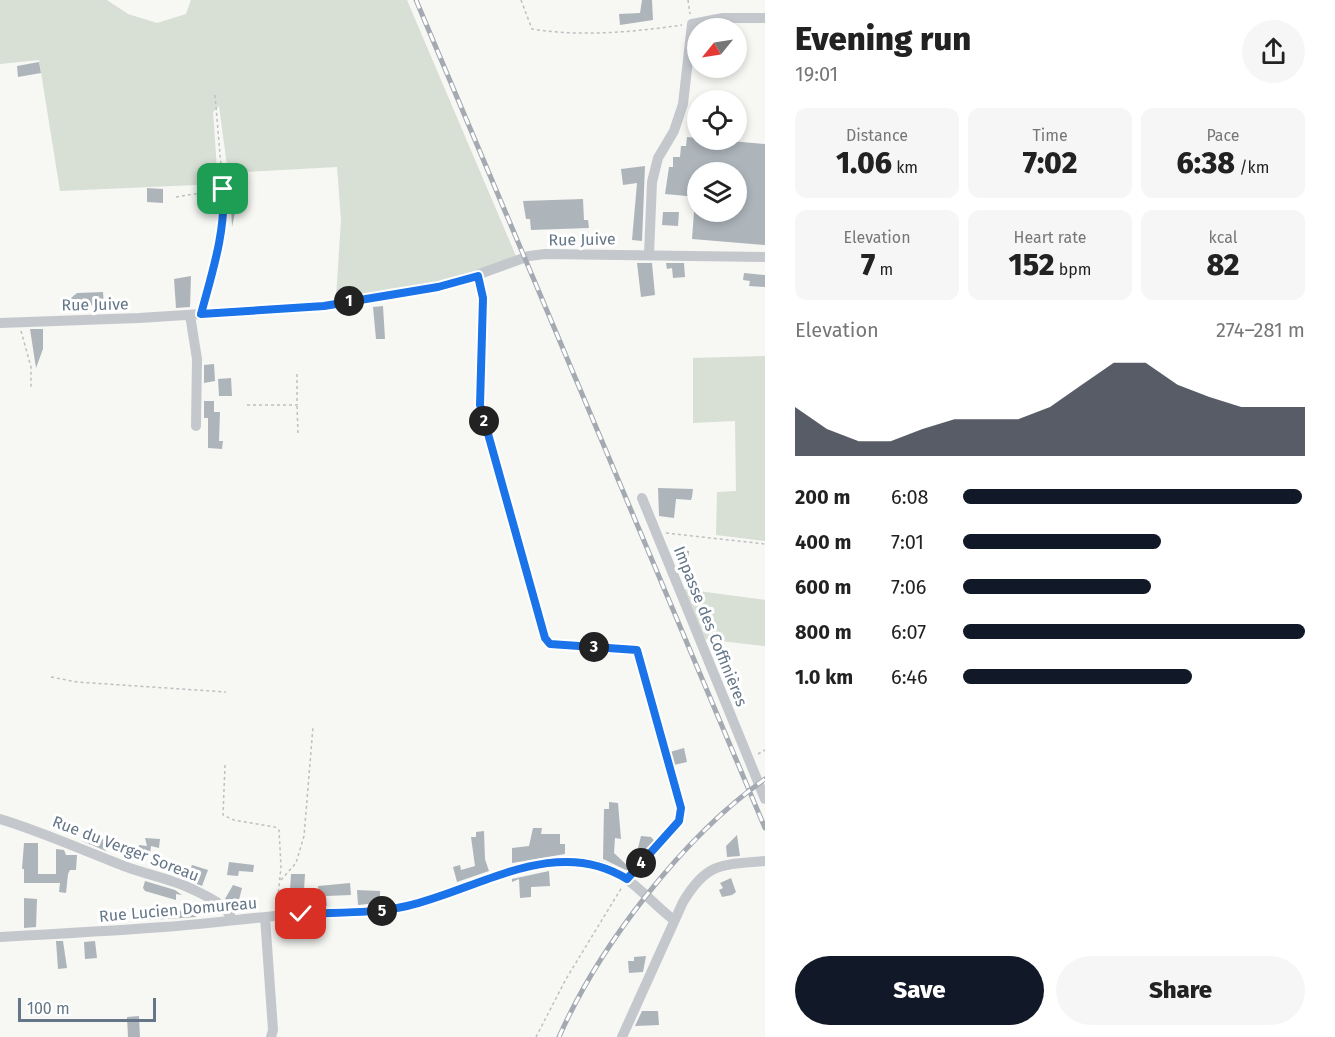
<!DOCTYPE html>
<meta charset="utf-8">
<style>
:root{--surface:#fff;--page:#f6f6f6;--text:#222;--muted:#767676;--accent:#111827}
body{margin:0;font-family:"Fira Sans",sans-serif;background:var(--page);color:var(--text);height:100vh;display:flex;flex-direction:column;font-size:22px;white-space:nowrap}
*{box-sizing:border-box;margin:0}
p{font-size:20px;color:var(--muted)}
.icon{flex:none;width:33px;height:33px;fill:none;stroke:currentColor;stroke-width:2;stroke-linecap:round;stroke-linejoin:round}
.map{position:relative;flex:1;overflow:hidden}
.sheet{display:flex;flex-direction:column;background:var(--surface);width:570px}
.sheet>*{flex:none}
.needle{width:39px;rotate:240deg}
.controls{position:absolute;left:687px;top:18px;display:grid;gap:12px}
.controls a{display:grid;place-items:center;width:60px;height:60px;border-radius:50%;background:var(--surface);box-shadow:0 3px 9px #0003;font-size:30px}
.scale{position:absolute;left:18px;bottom:15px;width:138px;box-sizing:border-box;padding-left:6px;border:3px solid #647687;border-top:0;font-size:16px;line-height:21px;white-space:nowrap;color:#647687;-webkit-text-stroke:4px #fff;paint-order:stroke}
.pin{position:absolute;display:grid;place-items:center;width:51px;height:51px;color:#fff;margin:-26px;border-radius:12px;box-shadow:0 3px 9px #0006}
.km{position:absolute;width:30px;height:30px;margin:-15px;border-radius:50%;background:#222;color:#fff;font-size:16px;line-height:30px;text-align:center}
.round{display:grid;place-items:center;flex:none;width:63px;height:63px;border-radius:32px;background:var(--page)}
.head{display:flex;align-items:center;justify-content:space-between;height:102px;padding:0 30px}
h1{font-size:33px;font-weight:800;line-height:45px}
.figures{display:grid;grid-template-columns:repeat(3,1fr);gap:9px;height:102px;padding:6px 30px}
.figures div{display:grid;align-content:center;border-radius:12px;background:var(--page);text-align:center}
.figures b{font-size:30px;font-weight:800}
.figures small{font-size:16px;font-weight:400}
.figures p{font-size:16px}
.chart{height:168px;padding:12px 30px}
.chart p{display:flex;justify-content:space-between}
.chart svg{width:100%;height:108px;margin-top:6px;fill:var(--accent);opacity:.7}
.primary-button{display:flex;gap:12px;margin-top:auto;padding:12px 30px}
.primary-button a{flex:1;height:69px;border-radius:36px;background:var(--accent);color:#fff;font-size:24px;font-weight:800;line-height:69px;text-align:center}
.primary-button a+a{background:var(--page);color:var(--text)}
ul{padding:0 30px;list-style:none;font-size:20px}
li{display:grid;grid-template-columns:96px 72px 1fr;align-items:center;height:45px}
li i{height:15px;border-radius:8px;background:var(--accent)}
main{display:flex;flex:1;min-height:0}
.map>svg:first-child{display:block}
</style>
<main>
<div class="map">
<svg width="765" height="1037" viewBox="0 0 765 1037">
<rect width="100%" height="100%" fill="#f7f7f4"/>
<!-- green -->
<path fill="#d8dfd5" d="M 0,0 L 107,0 L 128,14 L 157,23 L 186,14 L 191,0 L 407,0 L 516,256 L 462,276 L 425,285 L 336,298 L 341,220 L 337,167 L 228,173 L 219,106 L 213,112 L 218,184 L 60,191 L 39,60 L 0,64 Z
M 765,356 L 765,541 L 716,535 L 717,492 L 736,491 L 735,421 L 693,423 L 693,358 Z
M 683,589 L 765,600 L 765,646 L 703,639 Z"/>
<!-- building -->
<path fill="#adb5bb" d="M 642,0 L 652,0 L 653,20 L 620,25 L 619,14 L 640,13 Z
M 39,62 L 41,73 L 18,77 L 17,66 Z
M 687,137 L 765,144 L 765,245 L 692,239 L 694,212 L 736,212 L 736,172 L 698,172 L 698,197 L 665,194 L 669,167 L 673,167 L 673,157 L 680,157 L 681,146 L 686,146 Z
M 645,166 L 642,241 L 632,240 L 637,183 L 623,185 L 621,169 Z
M 239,174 L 241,182 L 233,184 L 236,208 L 232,227 L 230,189 L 224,177 Z
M 147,188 L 163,189 L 163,203 L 147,202 Z
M 583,199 L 584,220 L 588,220 L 589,228 L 531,230 L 530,219 L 526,219 L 523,201 Z
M 663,212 L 679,212 L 678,226 L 662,225 Z
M 637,263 L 652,263 L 655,295 L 641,297 Z
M 666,263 L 684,263 L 685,277 L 673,278 L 672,268 L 667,269 Z
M 744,273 L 765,275 L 765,287 L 749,286 L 750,281 L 743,280 Z
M 191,276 L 190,307 L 176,308 L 174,279 Z
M 103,292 L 104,305 L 71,306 L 71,298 L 77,293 Z
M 383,306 L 385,339 L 376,339 L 373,307 Z
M 30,329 L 43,329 L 43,349 L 36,368 Z
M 214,364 L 215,381 L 204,383 L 204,365 Z
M 231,378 L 232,396 L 219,396 L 218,379 Z
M 204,401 L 214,401 L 214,412 L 220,412 L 219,441 L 223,441 L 222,449 L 208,448 L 208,418 L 204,418 Z
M 658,488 L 693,489 L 692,497 L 691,500 L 676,499 L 674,518 L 659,516 Z
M 679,547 L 680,550 L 689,551 L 686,584 L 673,553 L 672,548 Z
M 684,748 L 687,762 L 674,765 L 670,752 Z
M 609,802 L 618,803 L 621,839 L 615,838 L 614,853 L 630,868 L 628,871 L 603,859 L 604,809 L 609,809 Z
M 533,828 L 542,828 L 541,834 L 560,834 L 560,844 L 565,844 L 565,854 L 512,863 L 512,848 L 529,846 Z
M 484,831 L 485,859 L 489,871 L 457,882 L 453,867 L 460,865 L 461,870 L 475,866 L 471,837 L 476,837 L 476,832 Z
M 737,835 L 740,856 L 727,857 L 726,846 Z
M 84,836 L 107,840 L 106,851 L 82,841 Z
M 641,836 L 651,837 L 662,849 L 650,845 L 635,860 Z
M 145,838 L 160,839 L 159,848 L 151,846 L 150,854 L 138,852 L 139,845 L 147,846 Z
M 24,843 L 38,843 L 38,874 L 56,874 L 56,849 L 64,850 L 66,855 L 77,855 L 76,870 L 70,870 L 68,874 L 66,893 L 59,892 L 60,883 L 24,883 L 24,869 L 22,869 Z
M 229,862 L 254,865 L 253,872 L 239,871 L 238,876 L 227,875 Z
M 151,865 L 189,874 L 192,865 L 208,870 L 202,886 Z
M 549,871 L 550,886 L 531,887 L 531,897 L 520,898 L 519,879 L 512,882 L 512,879 Z
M 291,874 L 305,874 L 304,890 L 290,890 Z
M 731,878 L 736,892 L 732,895 L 722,897 L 719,890 L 723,888 L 720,883 Z
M 145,881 L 175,890 L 182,895 L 176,894 L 176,900 L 145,891 L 143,888 Z
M 350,883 L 351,895 L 326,896 L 327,906 L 314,906 L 313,896 L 319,896 L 318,886 Z
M 233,885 L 242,888 L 237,908 L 225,899 Z
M 357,890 L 380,891 L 380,898 L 377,898 L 377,903 L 358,905 Z
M 24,898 L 37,899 L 36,927 L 24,928 Z
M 153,906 L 175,906 L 175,910 L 198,913 L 196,917 L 135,921 L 135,911 L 153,911 Z
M 56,941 L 63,941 L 67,968 L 58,969 Z
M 95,941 L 97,958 L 85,959 L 84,942 Z
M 646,956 L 643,972 L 629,973 L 628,961 L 634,961 L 634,957 Z
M 642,1011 L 658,1011 L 659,1025 L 635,1026 Z
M 139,1016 L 140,1037 L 128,1037 L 127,1017 Z"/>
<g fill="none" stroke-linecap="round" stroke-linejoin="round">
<!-- path -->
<path stroke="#bdc0c2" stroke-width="1.5" stroke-dasharray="3 3" stroke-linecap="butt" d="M 521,0 L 532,29 C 580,37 634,32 682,25
M 688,0 L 690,14
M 215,95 L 222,178
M 176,197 L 213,191
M 480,284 L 483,298 L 480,405 L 545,638 L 551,644 L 637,650 L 681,808 L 679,821 L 634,871
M 21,331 L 31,367 L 31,388
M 247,405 L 297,405 L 297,371
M 297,406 L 298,433
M 666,533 L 765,544
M 51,677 L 77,682 L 226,692
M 758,754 L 765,750
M 225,765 L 223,815 L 234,820 L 275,827 L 279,830 L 281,867 L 277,905
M 281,880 L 296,863 L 304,836 L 313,727
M 536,1037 L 566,979 L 622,887"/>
<!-- minor -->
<path stroke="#c4c8cc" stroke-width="10" d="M 649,254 L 652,182 L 658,158 L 674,131 L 683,104 L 692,24 L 723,18 L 765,18
M 201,314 C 212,274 227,231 223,189
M 190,315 L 197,359 L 196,426
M 0,323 L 139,318 L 324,306 L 455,283 L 529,256 L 545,254 L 765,257
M 642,498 L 765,799
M 0,819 C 43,832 82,850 124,866 C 147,875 173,879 194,890 C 207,896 228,906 232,920
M 265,917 L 273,1030 L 271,1037
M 0,937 C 55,934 109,931 164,927 C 209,924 254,917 300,914 C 329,912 358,914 386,910 C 457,901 519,851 593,864 C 628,870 648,901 674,920
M 622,1037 L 683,902 C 707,862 721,865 765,861"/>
<!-- rail casing -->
<g stroke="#a4aab1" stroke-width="5">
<path id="rail" d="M 416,0 L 765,828
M 559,1037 C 599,946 683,837 765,779"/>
</g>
<!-- rail -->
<use href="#rail" stroke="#fff" stroke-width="3" stroke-dasharray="9" stroke-linecap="butt"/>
</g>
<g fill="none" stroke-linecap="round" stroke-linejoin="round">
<!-- route casing -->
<g stroke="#fff" stroke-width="12">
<path id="route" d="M 223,189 C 226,231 212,273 201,314 L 324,306 L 438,287 L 478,276 L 483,298 L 480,405 L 545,638 L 550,644 L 637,650 L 681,808 L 679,821 L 627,879 C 555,834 478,890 407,906 C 372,914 336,912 301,914"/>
</g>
<!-- route -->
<use href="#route" stroke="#1a73e8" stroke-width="8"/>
</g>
<g text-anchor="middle" stroke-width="6" stroke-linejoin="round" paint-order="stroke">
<!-- street labels -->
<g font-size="16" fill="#647687" stroke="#fff">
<text transform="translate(582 239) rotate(-1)" y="6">Rue Juive</text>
<text transform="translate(95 304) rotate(-1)" y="6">Rue Juive</text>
<text transform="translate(711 626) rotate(68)" y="6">Impasse des Coffinières</text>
<text transform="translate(126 848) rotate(21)" y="6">Rue du Verger Soreau</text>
<text transform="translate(178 909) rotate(-5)" y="6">Rue Lucien Domureau</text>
</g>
</g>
</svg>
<div class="controls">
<a><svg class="needle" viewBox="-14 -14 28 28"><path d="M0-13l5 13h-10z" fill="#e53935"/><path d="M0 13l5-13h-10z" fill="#767676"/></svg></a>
<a><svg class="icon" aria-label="locate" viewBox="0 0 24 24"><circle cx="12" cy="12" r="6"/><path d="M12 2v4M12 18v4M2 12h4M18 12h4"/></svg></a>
<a><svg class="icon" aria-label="layers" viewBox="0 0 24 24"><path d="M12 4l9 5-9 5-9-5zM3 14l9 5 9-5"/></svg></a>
</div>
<div class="scale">100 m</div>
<div class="pin" style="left:223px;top:189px;background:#1e9e55"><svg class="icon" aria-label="arrive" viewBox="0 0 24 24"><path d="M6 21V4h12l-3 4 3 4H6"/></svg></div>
<div class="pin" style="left:301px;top:914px;background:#d93025"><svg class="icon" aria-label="check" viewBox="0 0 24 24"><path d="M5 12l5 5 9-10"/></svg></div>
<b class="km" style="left:349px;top:301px">1</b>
<b class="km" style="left:484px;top:421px">2</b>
<b class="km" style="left:594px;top:647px">3</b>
<b class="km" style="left:641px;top:863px">4</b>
<b class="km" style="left:382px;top:911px">5</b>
</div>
<section class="sheet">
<div class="head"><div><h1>Evening run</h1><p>19:01</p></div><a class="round"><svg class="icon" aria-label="share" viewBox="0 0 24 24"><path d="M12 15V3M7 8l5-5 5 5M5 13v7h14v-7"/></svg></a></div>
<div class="figures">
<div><p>Distance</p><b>1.06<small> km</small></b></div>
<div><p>Time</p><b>7:02</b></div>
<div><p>Pace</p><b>6:38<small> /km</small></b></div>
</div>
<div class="figures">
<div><p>Elevation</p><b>7<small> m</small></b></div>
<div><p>Heart rate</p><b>152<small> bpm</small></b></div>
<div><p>kcal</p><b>82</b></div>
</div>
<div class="chart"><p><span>Elevation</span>274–281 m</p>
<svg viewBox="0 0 160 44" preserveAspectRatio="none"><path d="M0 44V24L10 33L20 38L30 38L40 33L50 29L60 29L70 29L80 24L90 15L100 6L110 6L120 15L130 20L140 24L150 24L160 24V44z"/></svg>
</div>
<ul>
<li><b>200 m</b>6:08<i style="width:99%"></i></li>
<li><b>400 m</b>7:01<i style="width:58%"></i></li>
<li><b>600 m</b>7:06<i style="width:55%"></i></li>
<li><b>800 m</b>6:07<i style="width:100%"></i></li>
<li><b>1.0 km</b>6:46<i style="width:67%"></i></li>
</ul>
<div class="primary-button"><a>Save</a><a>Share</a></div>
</section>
</main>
